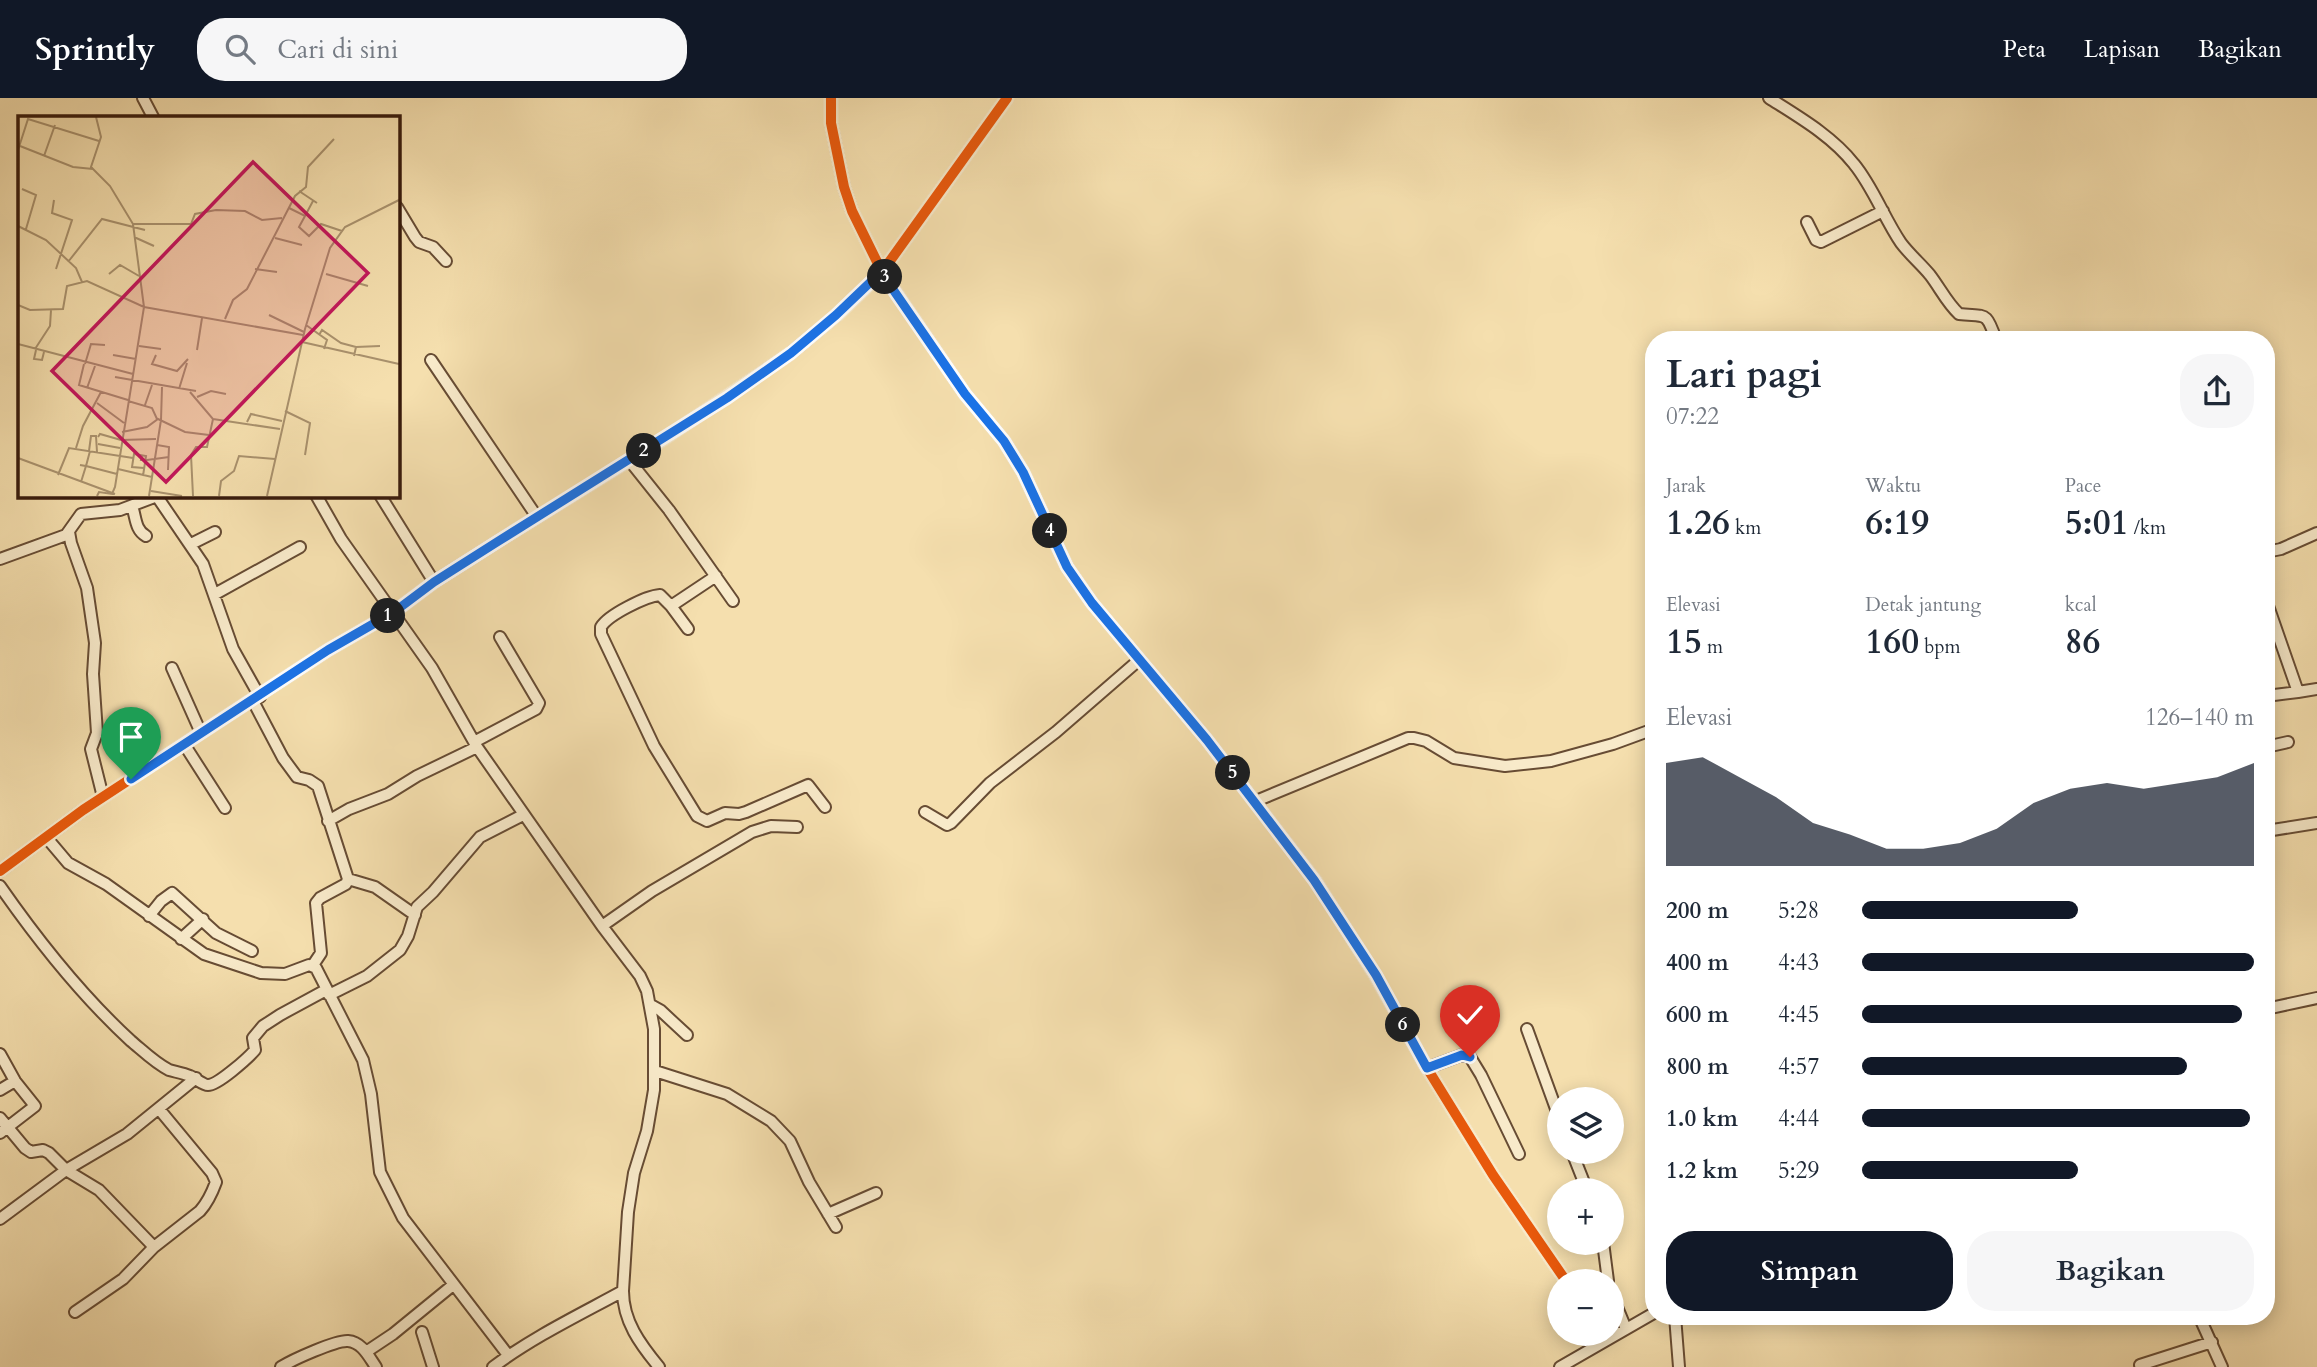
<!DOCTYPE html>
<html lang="id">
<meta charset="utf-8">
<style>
:root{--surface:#fff;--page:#f6f6f7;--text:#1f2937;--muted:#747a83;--accent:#111827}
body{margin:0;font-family:Cardo,serif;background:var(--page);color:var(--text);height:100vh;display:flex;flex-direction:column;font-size:26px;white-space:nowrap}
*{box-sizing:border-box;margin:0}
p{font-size:23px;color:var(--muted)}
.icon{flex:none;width:38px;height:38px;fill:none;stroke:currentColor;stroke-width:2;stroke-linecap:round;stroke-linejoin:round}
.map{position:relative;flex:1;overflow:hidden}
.panel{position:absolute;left:1645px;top:233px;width:630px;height:994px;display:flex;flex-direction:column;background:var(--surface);border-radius:28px;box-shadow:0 4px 18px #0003}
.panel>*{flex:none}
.fabs{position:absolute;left:1547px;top:989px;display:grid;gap:14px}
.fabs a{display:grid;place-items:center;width:77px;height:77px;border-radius:50%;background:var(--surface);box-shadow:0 4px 18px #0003;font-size:35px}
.pin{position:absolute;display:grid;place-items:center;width:60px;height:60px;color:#fff;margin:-72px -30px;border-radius:50% 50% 50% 0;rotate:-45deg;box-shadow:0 0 7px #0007}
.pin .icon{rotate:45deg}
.km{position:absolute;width:35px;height:35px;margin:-18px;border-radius:50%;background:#222;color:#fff;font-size:19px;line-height:35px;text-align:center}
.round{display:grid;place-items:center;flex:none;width:74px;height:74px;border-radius:28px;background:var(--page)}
.headline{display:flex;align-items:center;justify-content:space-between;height:119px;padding:0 21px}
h1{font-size:38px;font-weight:700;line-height:52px}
.stats{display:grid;grid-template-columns:repeat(3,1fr);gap:10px;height:119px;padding:7px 21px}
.stats div{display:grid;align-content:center}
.stats b{font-size:35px;font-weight:700}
.stats small{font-size:19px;font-weight:400}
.stats p{font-size:19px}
.chart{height:196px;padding:14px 21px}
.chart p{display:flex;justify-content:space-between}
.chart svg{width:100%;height:126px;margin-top:7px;fill:var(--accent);opacity:.7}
.cta{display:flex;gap:14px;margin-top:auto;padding:14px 21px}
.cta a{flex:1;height:80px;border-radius:28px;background:var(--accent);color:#fff;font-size:28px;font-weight:700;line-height:80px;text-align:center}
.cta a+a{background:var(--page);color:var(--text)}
ul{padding:0 21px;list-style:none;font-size:23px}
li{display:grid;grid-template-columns:112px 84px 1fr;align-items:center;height:52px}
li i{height:18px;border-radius:9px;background:var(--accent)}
header{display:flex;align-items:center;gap:42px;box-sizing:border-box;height:98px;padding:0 35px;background:var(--accent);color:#fff}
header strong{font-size:33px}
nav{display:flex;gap:38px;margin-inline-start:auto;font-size:24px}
.search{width:490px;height:63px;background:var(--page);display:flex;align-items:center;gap:18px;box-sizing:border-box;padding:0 24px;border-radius:28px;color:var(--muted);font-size:26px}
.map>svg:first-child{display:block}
</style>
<header>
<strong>Sprintly</strong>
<div class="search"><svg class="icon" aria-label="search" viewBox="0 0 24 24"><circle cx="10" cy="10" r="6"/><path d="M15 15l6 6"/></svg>Cari di sini</div>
<nav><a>Peta</a><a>Lapisan</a><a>Bagikan</a></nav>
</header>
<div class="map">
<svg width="2317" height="1269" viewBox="0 0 2317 1269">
<rect width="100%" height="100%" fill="#f5dfae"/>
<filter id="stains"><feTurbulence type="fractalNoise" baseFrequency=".00286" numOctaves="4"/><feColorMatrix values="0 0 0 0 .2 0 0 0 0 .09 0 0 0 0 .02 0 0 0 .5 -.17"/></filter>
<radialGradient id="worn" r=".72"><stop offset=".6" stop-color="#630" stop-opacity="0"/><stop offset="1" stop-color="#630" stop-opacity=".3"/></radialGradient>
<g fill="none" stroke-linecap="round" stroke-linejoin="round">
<!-- minor casing -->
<g stroke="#674c34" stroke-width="14">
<path id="minor" d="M 143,0 L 153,19
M 831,0 L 831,25 L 844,89 L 852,113 L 882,174 L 965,296 L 1004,343 L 1023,374 L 1067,469 L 1092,505 L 1207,642 L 1315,782 L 1375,877 L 1427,970 L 1493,1077 L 1566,1183
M 1769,0 C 1799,19 1832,38 1854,66 C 1873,89 1884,120 1901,145 C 1910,157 1921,166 1930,177 C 1940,190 1947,205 1959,216 C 1986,219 1986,212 1996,242
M 397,109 L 415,139 L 419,144 L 433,149 L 446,163
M 1807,124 L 1816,142 L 1821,144 L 1883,113
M 431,262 L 537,419
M 629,362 L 669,412 L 733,503
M 156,397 L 203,466 L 233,551 L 260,599
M 316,397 L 341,441 L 432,570 L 477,649 L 602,828 L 640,878 L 647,893 L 654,931 L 654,992 L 647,1033 L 634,1075 L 628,1114 L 623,1193 C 579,1217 533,1239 493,1269
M 380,397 L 434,484
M 132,408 C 136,419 135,432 146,438
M 69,434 L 71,445 L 87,490 L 95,545 L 93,576 L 97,635 L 91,651 L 103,699
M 191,446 L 215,434
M 2266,454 L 2281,451 L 2317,435
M 0,461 L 66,437 L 81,416 L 120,412 L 157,398
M 215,496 L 300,449
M 2266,502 L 2298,594 L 2317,591
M 671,508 L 660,497 C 646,498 608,517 601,529 L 601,536 L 654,648 L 697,718 L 707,723 L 725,715 L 739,716 L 746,714 L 808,687 L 825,709
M 688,531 L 671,508 L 716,478
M 172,570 L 201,635
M 2266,598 L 2298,594
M 253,603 L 283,660 L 297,679 L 309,682 L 318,688 L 348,781 L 346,786 L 320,800 L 316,805 L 321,855 L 313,867
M 474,644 L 536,611 L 539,605 L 500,539
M 184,646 L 225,710
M 2266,649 L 2288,644
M 1256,703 L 1408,640 L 1414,640 L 1426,643 L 1454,660 L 1505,668 L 1551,663 L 1613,646 L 1654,631
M 925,714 L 947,727 L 951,725 L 990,685 L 1056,634 L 1139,562
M 328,723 L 349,711 L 388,696 L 417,678 L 477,649
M 2266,733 L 2317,725
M 46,739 L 68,765 L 106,786 L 204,856 L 261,875 L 285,876 L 309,867 L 316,870 L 363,962 L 371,996 L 380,1074 L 403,1120 L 508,1257
M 0,773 L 83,712 L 184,646 L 328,552 L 394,514 L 434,484 L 497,444 L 665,340 L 791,255 L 837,217 L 882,174 L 1007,0
M 348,781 L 375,789 L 415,817
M 0,788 C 39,844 81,897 131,943 C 143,953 155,965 169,972 C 176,974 183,975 190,978 C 195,980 203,987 208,987 C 218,987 248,960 255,952 L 253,940 L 263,928 L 280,917 L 326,892
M 149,818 L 161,803 L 172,795 L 216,835 L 252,853
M 602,828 L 652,793 L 752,734 L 771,728 L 797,729
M 181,841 L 203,821
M 329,897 L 367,878 L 400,852 L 408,838 L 417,809 L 433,794 L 480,739 L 523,717
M 651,907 L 660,912 L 687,937
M 2266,911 L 2317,900
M 1527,931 L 1559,1019
M 0,956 L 15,983 L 35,1008 L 0,1035
M 1427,970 L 1462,957 L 1470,959 L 1481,977 L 1519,1056
M 655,973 L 727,996 L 771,1023 L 790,1043 L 809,1084 L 836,1129
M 0,992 L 15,983
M 0,1020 L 25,1050 L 31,1054 L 43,1052 L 49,1055 L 66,1072 L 99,1092 L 154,1149
M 1572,1054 L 1587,1092
M 828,1116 L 876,1095
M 0,1121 L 66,1072 L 127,1036 L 196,980
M 1603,1144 L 1608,1183
M 623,1193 C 623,1223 640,1246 659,1269
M 1612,1197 L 1626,1231
M 75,1214 L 123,1181 L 154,1149 L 200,1113 C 208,1104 212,1095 216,1084 L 212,1075 L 159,1011
M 1675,1218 L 1679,1269
M 2199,1218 L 2222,1269
M 422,1234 L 433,1269
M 366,1254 L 393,1236 L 453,1187
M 2140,1267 L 2212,1244
M 281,1269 C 292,1262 336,1242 348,1243 C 362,1244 369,1259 376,1269
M 1560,1269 L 1654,1215"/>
</g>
<!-- minor -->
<use href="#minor" stroke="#f8eaca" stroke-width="10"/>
<!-- cycleway casing -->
<g stroke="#f8eaca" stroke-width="15">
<path id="cycleway" d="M 831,0 L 831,25 L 844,89 L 852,113 L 882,174 L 965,296 L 1004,343 L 1023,374 L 1067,469 L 1092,505 L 1207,642 L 1315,782 L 1375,877 L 1427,970 L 1493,1077 L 1566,1183
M 0,773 L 83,712 L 184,646 L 328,552 L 394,514 L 434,484 L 497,444 L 665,340 L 791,255 L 837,217 L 882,174 L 1007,0"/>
</g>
<!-- cycleway -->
<use href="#cycleway" stroke="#e8590c" stroke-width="10"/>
</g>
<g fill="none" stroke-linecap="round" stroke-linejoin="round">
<!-- route casing -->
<g stroke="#fff" stroke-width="14">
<path id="route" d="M 131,681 L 328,552 L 394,514 L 434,484 L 497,444 L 727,300 L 791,255 L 836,217 L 881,174 L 965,296 L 1004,343 L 1023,374 L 1067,469 L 1092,505 L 1207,642 L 1314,782 L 1376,877 L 1427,970 L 1462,957 L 1470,959"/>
</g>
<!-- route -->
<use href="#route" stroke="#1a73e8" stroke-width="9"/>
</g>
<!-- overview -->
<g transform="translate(18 18)">
<rect width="382" height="382" fill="#f5dfae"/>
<path fill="none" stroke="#a9916d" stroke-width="2" d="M 78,1 L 83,21 L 73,51 L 92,70 L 115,108 L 126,191 L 97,371 L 94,378 L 81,376 L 79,380M 2,30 L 55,51 L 75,53M 0,34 L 10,3 L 81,25M 26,40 L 37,9M 4,73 L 18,79 L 8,113M 281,75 L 299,87M 36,84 L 34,97 L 54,104 L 38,153M 271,92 L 287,100 L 295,85M 287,100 L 281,111 L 291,120 L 303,108 L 324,115M 115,108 L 173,108 L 177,98 L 198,94 L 227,95 L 244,104 L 264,102M 0,110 L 28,124 L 58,152 L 64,166M 116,121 L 136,130M 257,122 L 284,129M 50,146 L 84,103 L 127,114M 237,153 L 259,156M 91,158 L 102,149 L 121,160M 308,158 L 350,170M 0,189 L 12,194 L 45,193 L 49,170 L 69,165 L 126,191 L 285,219M 251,199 L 286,216M 207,203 L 215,184 L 229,173 L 277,80 L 288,71 L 290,51 L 316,23M 288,209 L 309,224 L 306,233M 301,219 L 304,214 L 323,227 L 338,231 L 336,240M 284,226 L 381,248M 0,228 L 115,258M 121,230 L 143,233M 338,231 L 362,230M 17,233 L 32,210 L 33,194M 18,234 L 16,243 L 24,244 L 26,236M 179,234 L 184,202M 95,239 L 118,243M 138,239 L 134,248 L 159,255 L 170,243M 66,248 L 61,269 L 110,284M 67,248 L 73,228 L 87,229M 97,261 L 178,275M 69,272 L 77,250M 161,273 L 169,247M 172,276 L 195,303 L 189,331 L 178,331 L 173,339 L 175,380M 179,281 L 193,275 L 208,278M 110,285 L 134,292 L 139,303M 79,287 L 106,307M 127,289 L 134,269M 267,295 L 292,307 L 287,339M 195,303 L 262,313M 143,304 L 144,271M 229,306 L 233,298 L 264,305M 104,316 L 129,311 L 140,303 L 167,316 L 191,319M 80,321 L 82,318 L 103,324M 103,324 L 138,323M 80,328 L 102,332M 139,329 L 151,331 L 150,354M 58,332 L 65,310 L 83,276M 71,335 L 73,320 L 78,320 L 79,336M 124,339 L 123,344 L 129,344 L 151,341M 0,342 L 97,378M 62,349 L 68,350 L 72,335M 100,353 L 134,361 L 131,380M 40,359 L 51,332 L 115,342M 125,360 L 128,340 L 116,338 L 114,351 L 126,352M 134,361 L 143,304M 63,366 L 68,350 L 99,358M 133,375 L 164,380M 201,380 L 203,365 L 216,355 L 221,340 L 257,343M 249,380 L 287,213 L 312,132 L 327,111 L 381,84"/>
<path fill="#c2185b" fill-opacity="0.15" stroke="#c2185b" stroke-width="3.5" d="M 235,46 L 350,157 L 148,366 L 34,255 Z"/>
<rect width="382" height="382" fill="none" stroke="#381b0c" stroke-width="3.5"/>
</g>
<rect width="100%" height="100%" filter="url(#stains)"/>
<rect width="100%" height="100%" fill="url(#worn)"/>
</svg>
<div class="fabs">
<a><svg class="icon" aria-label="layers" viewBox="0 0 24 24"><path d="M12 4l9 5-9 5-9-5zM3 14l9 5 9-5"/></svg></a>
<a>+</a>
<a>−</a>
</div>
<div class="pin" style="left:131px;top:681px;background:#1e9e55"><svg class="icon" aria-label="arrive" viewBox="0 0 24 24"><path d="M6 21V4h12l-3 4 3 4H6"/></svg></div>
<div class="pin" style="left:1470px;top:959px;background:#d93025"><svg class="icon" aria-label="check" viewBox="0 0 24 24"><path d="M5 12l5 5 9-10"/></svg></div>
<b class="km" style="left:388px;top:518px">1</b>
<b class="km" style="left:644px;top:353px">2</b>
<b class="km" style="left:885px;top:179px">3</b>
<b class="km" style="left:1050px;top:433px">4</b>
<b class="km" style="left:1233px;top:675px">5</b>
<b class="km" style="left:1403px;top:927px">6</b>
<section class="panel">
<div class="headline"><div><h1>Lari pagi</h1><p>07:22</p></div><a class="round"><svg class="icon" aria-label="share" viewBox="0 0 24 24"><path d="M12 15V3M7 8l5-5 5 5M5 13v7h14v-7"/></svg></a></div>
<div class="stats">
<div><p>Jarak</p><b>1.26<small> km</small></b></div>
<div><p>Waktu</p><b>6:19</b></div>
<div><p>Pace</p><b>5:01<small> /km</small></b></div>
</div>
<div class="stats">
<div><p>Elevasi</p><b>15<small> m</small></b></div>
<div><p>Detak jantung</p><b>160<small> bpm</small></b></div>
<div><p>kcal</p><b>86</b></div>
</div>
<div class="chart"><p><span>Elevasi</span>126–140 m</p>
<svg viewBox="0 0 160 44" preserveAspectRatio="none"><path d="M0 44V8L10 6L20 13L30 20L40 29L50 33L60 38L70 38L80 36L90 31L100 22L110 17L120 15L130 17L140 15L150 13L160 8V44z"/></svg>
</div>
<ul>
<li><b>200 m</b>5:28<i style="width:55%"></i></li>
<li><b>400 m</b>4:43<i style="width:100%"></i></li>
<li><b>600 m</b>4:45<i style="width:97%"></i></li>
<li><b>800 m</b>4:57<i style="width:83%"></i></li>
<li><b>1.0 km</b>4:44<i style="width:99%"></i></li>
<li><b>1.2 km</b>5:29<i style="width:55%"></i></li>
</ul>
<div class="cta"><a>Simpan</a><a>Bagikan</a></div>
</section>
</div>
